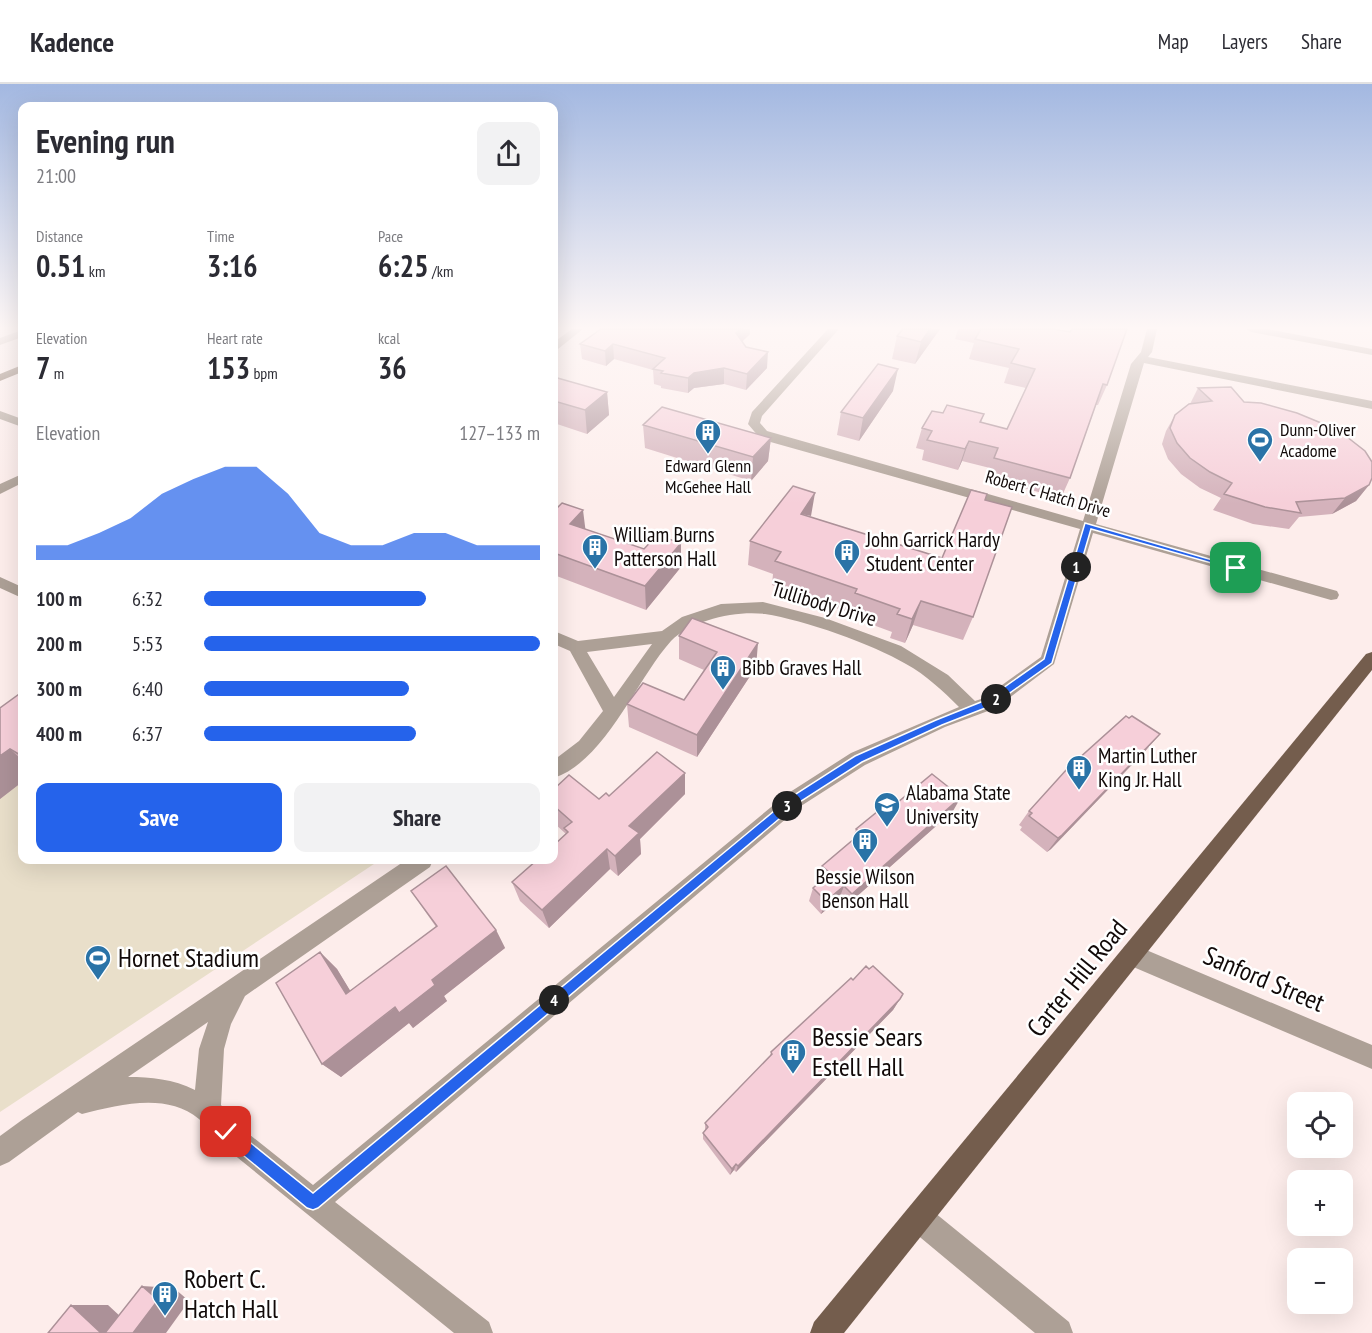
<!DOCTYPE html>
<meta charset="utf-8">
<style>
:root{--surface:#fff;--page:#f2f2f3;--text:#2b2b33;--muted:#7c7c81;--line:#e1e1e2;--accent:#2563eb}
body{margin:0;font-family:"PT Sans Narrow",sans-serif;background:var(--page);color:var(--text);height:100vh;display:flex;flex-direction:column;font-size:22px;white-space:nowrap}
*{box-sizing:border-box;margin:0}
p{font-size:20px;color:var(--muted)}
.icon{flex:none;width:33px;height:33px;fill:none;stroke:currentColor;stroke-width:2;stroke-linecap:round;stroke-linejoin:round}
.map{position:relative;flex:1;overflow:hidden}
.sheet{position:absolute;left:18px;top:18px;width:540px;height:762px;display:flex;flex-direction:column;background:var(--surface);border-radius:12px;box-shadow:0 6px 24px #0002}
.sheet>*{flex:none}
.buttons{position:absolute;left:1287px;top:1008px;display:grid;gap:12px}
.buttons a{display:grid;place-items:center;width:66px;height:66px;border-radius:12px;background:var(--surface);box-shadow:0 6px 24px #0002;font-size:30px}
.pin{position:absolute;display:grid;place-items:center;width:51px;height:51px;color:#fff;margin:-26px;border-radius:12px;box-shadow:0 3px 9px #0006}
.km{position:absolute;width:30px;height:30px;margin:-15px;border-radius:50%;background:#222;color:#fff;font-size:16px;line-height:30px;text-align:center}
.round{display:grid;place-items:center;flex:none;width:63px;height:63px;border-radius:12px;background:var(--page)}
.summary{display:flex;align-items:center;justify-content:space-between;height:102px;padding:0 18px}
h1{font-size:33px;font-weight:700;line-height:45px}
.metrics{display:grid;grid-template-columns:repeat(3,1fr);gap:9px;height:102px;padding:6px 18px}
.metrics div{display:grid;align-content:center}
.metrics b{font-size:30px;font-weight:700}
.metrics small{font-size:16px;font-weight:400}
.metrics p{font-size:16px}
.chart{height:168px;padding:12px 18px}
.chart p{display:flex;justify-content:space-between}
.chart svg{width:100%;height:108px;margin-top:6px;fill:var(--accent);opacity:.7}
.primary-button{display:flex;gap:12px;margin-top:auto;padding:12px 18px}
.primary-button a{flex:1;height:69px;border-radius:12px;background:var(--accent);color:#fff;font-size:24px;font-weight:700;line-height:69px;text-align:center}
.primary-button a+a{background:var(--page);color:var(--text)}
ul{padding:0 18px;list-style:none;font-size:20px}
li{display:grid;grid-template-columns:96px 72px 1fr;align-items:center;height:45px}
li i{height:15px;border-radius:8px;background:var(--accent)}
header{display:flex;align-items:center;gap:36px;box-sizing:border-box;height:84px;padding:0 30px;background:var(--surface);border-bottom:2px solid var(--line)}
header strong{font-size:28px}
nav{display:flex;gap:33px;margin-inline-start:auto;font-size:21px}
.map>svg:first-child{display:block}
</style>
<header>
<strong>Kadence</strong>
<nav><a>Map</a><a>Layers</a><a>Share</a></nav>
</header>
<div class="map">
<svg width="1372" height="1249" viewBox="0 0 1372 1249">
<rect width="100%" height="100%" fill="#fdedeb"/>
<!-- green -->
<path fill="#e9dfca" d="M 22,648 L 22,776 L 380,776 L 0,1028 L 0,665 Z"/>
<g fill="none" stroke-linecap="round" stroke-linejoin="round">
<!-- minor -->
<path fill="#ada096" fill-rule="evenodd" d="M 572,245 L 583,245 L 558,265 L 554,266 L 554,258 Z
M 828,245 L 839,245 L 762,332 L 760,339 L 767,347 L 1083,437 L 1131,280 L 1141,268 L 1147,245 L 1157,245 L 1152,268 L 1148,273 L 1372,317 L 1372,325 L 1144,279 L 1096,440 L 1337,507 L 1339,511 L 1337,515 L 1331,516 L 1093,449 L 1054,580 L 996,624 L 945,643 L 865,681 L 801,722 L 335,1118 L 489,1238 L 493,1249 L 454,1249 L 217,1057 C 211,1050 206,1041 199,1035 C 166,1008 119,1021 82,1030 L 78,1028 L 9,1078 L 0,1082 L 0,1052 L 22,1036 L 406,776 L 433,776 L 430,783 L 245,912 L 231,940 L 224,965 L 221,1021 L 235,1039 L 313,1101 L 787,710 L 851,669 L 959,623 C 943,607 926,591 906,580 C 872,560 804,536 765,530 C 737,526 691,536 671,557 C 636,596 606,676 554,694 L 554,676 L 579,657 L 603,627 L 570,567 L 554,560 L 554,547 L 578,557 L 662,547 L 682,533 L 721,520 L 763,518 L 825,534 L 901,562 L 948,591 L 975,617 L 984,614 L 1041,573 L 1080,445 L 767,357 L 759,353 L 748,340 L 752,328 ZM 652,560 L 614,613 L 587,568 ZM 208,938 L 199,965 L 195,1006 C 173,995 151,993 128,993 Z
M 1246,245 L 1267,245 L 1372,265 L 1372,271 L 1251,248 Z
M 22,246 L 22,253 L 0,261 L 0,254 Z
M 0,327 L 22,335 L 22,343 L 0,335 Z
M 22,390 L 22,399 L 0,410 L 0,400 Z
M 0,493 L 22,503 L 22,514 L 0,504 Z
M 1132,860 L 1372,961 L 1372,985 L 1124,879 L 1121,871 L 1124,863 Z
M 919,1120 L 929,1124 L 1069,1238 L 1073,1249 L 1035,1249 L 909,1144 L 905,1134 L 909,1124 Z"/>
<!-- major -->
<path fill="#745d4d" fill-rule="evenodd" d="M 1372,568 L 1372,586 L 844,1249 L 810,1249 L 814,1238 L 1366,570 Z"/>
<!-- highway -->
<path fill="#604633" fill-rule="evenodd" d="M 22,281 L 22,288 L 0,297 L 0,290 Z"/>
</g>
<!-- wall -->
<path fill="#d4b2bb" d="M 601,245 L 750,245 L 750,250 L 742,258 L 746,263 L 767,284 L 746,306 L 724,300 L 694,304 L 688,309 L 661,304 L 661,302 L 654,300 L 653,286 L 614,275 L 606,282 L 582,275 L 580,260 Z
M 903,245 L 940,245 L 915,280 L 892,275 L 897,252 Z
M 958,245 L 1054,245 L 1107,301 L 1098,321 L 1096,321 L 1070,394 L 1061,414 L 986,394 L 990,384 L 962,377 L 958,386 L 922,376 L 924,366 L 916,364 L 922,344 L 943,329 L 984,330 L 981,339 L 1007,345 L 1026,304 L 1004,299 L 1009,284 L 969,275 L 974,259 L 955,255 Z
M 554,293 L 607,308 L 609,331 L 587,350 L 554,339 Z
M 1198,304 L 1244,318 L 1369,401 L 1356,417 L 1332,430 L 1299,433 L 1289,445 L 1253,440 L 1213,426 L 1221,414 L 1200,404 L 1181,390 L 1168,375 L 1162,360 L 1166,347 L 1175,331 L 1190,320 Z
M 893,307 L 859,357 L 837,351 L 841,328 Z
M 643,341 L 771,354 L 768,377 L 751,397 L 645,364 Z
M 985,416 L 973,533 L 963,556 L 913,541 L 905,559 L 890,554 L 892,548 L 849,532 L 850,529 L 772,501 L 773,490 L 748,481 L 750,457 L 811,433 L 942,474 Z
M 554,427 L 585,445 L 644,465 L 681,459 L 681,483 L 646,526 L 554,491 Z
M 679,552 L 756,583 L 697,673 L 629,643 L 627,620 L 684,616 L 704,586 L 679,575 Z
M 22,608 L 22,698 L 0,715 Z
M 1147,665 L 1051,765 L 1047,768 L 1020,746 L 1022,743 L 1019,741 L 1029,727 Z
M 554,705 L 599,715 L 609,712 L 685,710 L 640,755 L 641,770 L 618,792 L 610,785 L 549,844 L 520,817 L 512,798 L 566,750 L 554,739 Z
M 898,718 L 953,727 L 846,822 L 839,815 L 821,830 L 809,817 L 813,804 L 821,797 L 818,795 L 822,782 L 852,756 L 856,745 Z
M 411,807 L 496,846 L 505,864 L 444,912 L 447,917 L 413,944 L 409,939 L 341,993 L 322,980 L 320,868 L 337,885 L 350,907 L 436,843 Z
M 900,915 L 893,926 L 736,1088 L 734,1086 L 730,1091 L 703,1055 L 703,1049 L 705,1047 L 705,1039 L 770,972 L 771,968 Z"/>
<!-- shaded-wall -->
<path fill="#ac9198" d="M 741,245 L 750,245 L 750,250 L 735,264 L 736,249 Z
M 930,245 L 940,245 L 915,280 L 921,258 Z
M 613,260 L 614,275 L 606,282 L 605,267 Z
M 768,268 L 767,284 L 746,306 L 747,290 Z
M 724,284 L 724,300 L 694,304 L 688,309 L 688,294 L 694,289 Z
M 898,285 L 893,307 L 859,357 L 863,334 Z
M 607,308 L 609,331 L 587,350 L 585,326 Z
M 771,354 L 768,377 L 751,397 L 753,373 Z
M 969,357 L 962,377 L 958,386 L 965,365 Z
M 1369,401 L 1356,417 L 1332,430 L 1345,414 Z
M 815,409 L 811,432 L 801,430 Z
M 583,426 L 586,450 L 570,440 Z
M 681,459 L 681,483 L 646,526 L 645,502 Z
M 921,517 L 913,541 L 905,559 L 912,535 Z
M 758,559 L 756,583 L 697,673 L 697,651 Z
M 1160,650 L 1147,665 L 1051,765 L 1047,768 L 1058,754 Z
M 10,665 L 22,676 L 22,698 L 0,715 L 0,672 Z
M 685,689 L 685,710 L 640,755 L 641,770 L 618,792 L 615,772 L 629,742 Z
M 961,713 L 953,727 L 846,822 L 852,810 Z
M 607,765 L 610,785 L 549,844 L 542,826 Z
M 844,802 L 839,815 L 821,830 L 826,817 Z
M 496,846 L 505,864 L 444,912 L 447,917 L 413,944 L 409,939 L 341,993 L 322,980 Z
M 320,868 L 337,885 L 362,926 L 346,910 Z
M 900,915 L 893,926 L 736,1088 L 738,1082 Z
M 736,1080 L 734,1086 L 730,1091 L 732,1085 Z
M 142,1202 L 174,1204 L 189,1217 L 166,1249 L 101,1249 L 71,1221 L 108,1221 L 135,1246 Z"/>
<!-- building -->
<path fill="#f6cfd9" stroke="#ac9198" stroke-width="1.5" d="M 601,245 L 741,245 L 736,249 L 746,263 L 768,268 L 747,290 L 724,284 L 694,289 L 688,294 L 661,289 L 663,287 L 653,285 L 665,274 L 613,260 L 605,267 L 580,260 Z
M 903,245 L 930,245 L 921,258 L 897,252 Z
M 981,245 L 1053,245 L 1070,248 L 1072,245 L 1127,245 L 1107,301 L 1103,300 L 1070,394 L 994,374 L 998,364 L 969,357 L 965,365 L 927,356 L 932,347 L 922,344 L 932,327 L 943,329 L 947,321 L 984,330 L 980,338 L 1007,345 L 1035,285 L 1011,279 L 1019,265 L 975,255 Z
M 878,280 L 898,285 L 863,334 L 841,328 Z
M 554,293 L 607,308 L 585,326 L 554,317 Z
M 1231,303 L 1244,318 L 1261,319 L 1297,329 L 1338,346 L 1365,367 L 1372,378 L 1372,394 L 1369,401 L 1345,414 L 1296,418 L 1301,429 L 1265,423 L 1224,410 L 1232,399 L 1210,388 L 1190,374 L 1177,359 L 1170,344 L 1175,331 L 1189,320 L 1212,317 L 1198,304 Z
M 662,323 L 771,354 L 753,373 L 643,341 Z
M 793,402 L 815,409 L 801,430 L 942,474 L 971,406 L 987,410 L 985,416 L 1012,423 L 973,533 L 921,517 L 912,535 L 897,530 L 900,525 L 855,509 L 857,505 L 775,477 L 781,468 L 750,457 Z
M 562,419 L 583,426 L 570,440 L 644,465 L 657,451 L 681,459 L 645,502 L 554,469 L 554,427 Z
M 692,534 L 758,559 L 697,651 L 627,620 L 643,599 L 684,616 L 717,568 L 679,552 Z
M 22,608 L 22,672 L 10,665 L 0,672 L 0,624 Z
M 1126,632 L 1129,634 L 1132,632 L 1160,650 L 1062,751 L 1058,754 L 1029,732 L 1032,729 L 1029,727 L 1067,685 Z
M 657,668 L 685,689 L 629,742 L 639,749 L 615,772 L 607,765 L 542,826 L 512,798 L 537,776 L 554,776 L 554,761 L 568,748 L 564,744 L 572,738 L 554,722 L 554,705 L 569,691 L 599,715 L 606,709 L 609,712 Z
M 932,690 L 961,713 L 852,810 L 844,802 L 826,817 L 813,804 L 830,789 L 822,782 L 861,749 L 856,745 L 893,715 L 898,718 Z
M 446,782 L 496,846 L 432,896 L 435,901 L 399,929 L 395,923 L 322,980 L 276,899 L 320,868 L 346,910 L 437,842 L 411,807 Z
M 866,882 L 869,885 L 873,882 L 903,910 L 900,915 L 738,1082 L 736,1080 L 732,1085 L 703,1049 L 708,1043 L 705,1039 L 772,970 L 771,968 L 851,894 L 853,896 Z
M 142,1202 L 158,1216 L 133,1249 L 105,1249 Z
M 71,1221 L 101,1249 L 48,1249 Z"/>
<!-- sky -->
<linearGradient id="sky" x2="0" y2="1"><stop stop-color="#a3b8e1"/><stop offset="0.58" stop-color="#fef7f6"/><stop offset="1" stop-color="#fef7f6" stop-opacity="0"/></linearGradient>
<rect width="1372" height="420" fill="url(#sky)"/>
<!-- route -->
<path fill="#2563eb" stroke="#fff" stroke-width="1.5" d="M 1085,439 L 1240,484 L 1236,486 L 1091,445 L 1052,579 L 993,621 L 942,641 L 862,678 L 798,719 L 318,1124 L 313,1126 L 307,1124 L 221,1053 L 219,1048 L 221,1043 L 226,1041 L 231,1043 L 313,1109 L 791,713 L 855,672 L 936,636 L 986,616 L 1044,575 Z"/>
<!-- icons -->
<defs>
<g id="building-pin" transform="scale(1.35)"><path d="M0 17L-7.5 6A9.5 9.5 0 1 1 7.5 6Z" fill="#2a73a7" stroke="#fff"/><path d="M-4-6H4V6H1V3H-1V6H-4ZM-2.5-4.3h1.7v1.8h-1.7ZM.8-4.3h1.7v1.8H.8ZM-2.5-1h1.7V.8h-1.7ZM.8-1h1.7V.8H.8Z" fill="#fff"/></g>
<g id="stadium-pin" transform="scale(1.35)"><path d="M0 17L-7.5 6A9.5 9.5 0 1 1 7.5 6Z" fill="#2a73a7" stroke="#fff"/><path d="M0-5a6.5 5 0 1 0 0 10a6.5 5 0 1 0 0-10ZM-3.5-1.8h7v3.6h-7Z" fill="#fff"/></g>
<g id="university-pin" transform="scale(1.35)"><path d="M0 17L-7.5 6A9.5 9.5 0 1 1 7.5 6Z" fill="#2a73a7" stroke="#fff"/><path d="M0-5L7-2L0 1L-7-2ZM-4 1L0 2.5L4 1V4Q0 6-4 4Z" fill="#fff"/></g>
</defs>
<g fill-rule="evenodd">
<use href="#building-pin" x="708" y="348"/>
<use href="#stadium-pin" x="1260" y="356"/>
<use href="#building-pin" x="595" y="463"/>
<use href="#building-pin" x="847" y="468"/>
<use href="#building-pin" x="723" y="584"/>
<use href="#building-pin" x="1079" y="684"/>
<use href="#university-pin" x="887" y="721"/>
<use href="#building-pin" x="865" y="757"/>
<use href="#stadium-pin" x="98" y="874"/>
<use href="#building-pin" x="793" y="968"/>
<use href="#building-pin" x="165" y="1210"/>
</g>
<g text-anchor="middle" stroke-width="5" stroke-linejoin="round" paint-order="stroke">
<!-- far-poi labels -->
<g font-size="18" fill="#110908" stroke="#fff" text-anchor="start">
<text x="1280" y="352">Dunn-Oliver<tspan x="1280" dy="21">Acadome</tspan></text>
<text x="708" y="388" text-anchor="middle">Edward Glenn<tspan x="708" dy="21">McGehee Hall</tspan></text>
</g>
<!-- far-street labels -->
<g font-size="18" fill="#110908" stroke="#fff">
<text transform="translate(1048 410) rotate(16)" y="6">Robert C Hatch Drive</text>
</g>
<!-- poi labels -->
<g font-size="21" fill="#110908" stroke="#fff" text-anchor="start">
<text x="614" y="458">William Burns<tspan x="614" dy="24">Patterson Hall</tspan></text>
<text x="866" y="463">John Garrick Hardy<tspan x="866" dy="24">Student Center</tspan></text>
<text x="742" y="591">Bibb Graves Hall</text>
<text x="1098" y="679">Martin Luther<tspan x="1098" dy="24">King Jr. Hall</tspan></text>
<text x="906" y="716">Alabama State<tspan x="906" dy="24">University</tspan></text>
<text x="865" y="800" text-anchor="middle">Bessie Wilson<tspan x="865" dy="24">Benson Hall</tspan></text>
</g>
<!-- street labels -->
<g font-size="21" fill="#110908" stroke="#fff">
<text transform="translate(824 520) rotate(17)" y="7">Tullibody Drive</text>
</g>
<!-- near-poi labels -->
<g font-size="26" fill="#110908" stroke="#fff" text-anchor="start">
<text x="118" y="883">Hornet Stadium</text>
<text x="812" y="962">Bessie Sears<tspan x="812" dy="30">Estell Hall</tspan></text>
<text x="184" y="1204">Robert C.<tspan x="184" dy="30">Hatch Hall</tspan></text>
</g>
<!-- near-street labels -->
<g font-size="26" fill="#110908" stroke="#fff">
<text transform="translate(1077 894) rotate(-51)" y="9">Carter Hill Road</text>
<text transform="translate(1264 895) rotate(23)" y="9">Sanford Street</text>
</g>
</g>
</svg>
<div class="buttons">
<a><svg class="icon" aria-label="locate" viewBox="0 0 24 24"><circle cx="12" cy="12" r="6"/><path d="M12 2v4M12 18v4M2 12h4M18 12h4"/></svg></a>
<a>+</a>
<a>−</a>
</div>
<div class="pin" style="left:1236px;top:484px;background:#1e9e55"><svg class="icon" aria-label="arrive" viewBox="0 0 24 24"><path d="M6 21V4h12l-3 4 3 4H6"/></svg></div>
<div class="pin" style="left:226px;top:1048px;background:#d93025"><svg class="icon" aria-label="check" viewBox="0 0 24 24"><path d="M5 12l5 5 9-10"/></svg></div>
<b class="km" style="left:1076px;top:483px">1</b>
<b class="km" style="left:996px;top:615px">2</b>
<b class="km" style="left:787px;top:722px">3</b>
<b class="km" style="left:554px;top:916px">4</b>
<section class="sheet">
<div class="summary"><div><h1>Evening run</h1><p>21:00</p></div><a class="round"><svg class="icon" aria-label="share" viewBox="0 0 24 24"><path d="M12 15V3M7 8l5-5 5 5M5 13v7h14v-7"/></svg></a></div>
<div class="metrics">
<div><p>Distance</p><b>0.51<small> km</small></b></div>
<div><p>Time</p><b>3:16</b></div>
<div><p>Pace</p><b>6:25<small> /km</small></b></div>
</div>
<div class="metrics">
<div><p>Elevation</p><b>7<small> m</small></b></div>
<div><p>Heart rate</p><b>153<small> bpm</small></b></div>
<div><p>kcal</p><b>36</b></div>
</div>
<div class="chart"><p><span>Elevation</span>127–133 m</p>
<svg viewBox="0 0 160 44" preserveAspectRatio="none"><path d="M0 44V38L10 38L20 33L30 27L40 17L50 11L60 6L70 6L80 17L90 33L100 38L110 38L120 33L130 33L140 38L150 38L160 38V44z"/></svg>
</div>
<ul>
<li><b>100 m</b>6:32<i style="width:66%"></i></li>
<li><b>200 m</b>5:53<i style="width:100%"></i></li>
<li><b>300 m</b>6:40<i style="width:61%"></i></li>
<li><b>400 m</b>6:37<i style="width:63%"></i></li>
</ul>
<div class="primary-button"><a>Save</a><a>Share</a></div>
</section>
</div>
